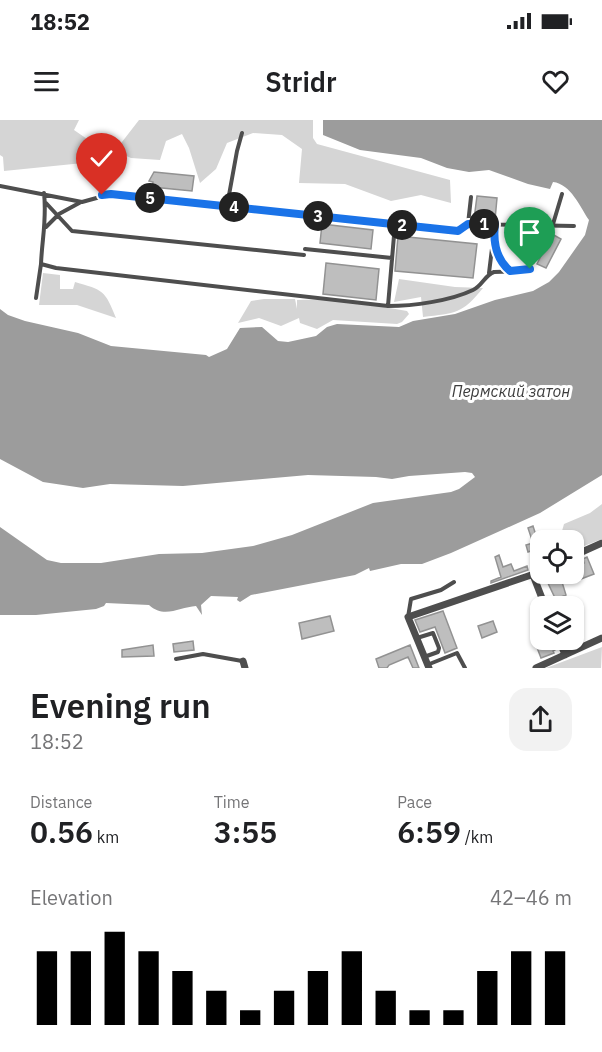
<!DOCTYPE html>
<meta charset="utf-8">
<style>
:root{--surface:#fff;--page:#f2f2f2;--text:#202124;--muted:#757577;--accent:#000}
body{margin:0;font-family:"IBM Plex Sans",sans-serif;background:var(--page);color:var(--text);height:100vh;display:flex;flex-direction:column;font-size:22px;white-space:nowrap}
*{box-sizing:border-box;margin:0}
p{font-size:20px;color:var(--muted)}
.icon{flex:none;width:33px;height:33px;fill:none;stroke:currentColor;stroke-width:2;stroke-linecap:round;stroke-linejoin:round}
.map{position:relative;height:548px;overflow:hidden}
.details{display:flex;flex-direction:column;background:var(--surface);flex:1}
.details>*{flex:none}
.controls{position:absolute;left:530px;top:410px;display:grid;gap:12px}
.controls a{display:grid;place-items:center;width:54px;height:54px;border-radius:12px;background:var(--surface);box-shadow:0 2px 4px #0004;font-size:30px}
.pin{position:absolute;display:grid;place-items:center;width:51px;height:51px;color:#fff;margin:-62px -26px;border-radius:50% 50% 50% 0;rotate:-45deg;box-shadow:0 0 6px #0007}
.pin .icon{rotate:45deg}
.km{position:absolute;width:30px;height:30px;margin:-15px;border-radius:50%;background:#222;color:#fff;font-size:16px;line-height:30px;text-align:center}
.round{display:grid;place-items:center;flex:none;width:63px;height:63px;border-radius:18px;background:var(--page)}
.summary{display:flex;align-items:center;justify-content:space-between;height:102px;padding:0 30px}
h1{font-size:33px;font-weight:600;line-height:45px}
.metrics{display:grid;grid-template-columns:repeat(3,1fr);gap:9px;height:102px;padding:6px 30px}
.metrics div{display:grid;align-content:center}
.metrics b{font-size:30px;font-weight:600}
.metrics small{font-size:16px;font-weight:400}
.metrics p{font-size:16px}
.chart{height:168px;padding:12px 30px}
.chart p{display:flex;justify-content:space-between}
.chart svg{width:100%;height:108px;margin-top:6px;stroke:var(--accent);stroke-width:6}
.status{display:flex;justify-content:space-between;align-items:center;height:42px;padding:0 30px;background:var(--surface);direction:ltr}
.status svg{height:16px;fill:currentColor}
header{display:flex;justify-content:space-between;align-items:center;height:78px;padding:0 30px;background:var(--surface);font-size:27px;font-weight:600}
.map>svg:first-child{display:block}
</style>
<div class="status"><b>18:52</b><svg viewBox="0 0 49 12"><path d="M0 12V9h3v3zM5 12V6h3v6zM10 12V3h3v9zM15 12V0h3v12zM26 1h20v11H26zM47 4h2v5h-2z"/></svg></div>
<header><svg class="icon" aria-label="menu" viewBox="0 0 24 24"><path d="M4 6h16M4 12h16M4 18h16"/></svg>Stridr<svg class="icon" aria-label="heart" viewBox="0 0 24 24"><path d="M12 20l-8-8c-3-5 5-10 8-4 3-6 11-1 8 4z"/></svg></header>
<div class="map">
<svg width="602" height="548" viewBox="0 0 602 548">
<rect width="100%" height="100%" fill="#fff"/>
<!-- green -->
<path fill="#d5d5d5" d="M 0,0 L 79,0 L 74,10 L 90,21 L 115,34 L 103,41 L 4,51 L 3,37 L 0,35 Z
M 139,0 L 313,0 L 313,18 L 317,24 L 450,60 L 451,83 L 421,75 L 391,81 L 345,64 L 299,63 L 302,29 L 282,15 L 253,13 L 227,23 L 216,49 L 200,63 L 189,28 L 182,14 L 166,21 L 160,40 L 131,38 L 115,31 Z
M 43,153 L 60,155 L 60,169 L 73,169 L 75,162 C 103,170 105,170 116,198 L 77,185 L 39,185 Z
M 399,159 L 455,167 L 483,168 C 462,194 456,193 423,197 L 421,177 L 394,182 Z
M 264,179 L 295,179 L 297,189 L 297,180 L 337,179 L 407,191 L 409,194 L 402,202 L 397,204 L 333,200 L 317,209 L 300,203 L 299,198 L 281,206 L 259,198 L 238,203 L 251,181 Z
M 602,384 L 602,419 L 579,428 L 573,426 L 573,420 L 560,418 L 564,404 L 590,393 Z
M 602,527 L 601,548 L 546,548 Z"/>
<!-- water -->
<path fill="#9c9c9c" d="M 323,0 L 602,0 L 602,355 L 540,393 L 451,433 L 422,444 L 401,444 L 370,451 L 369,448 L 355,455 L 251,475 L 240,482 L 237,480 L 238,477 L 211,476 L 201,485 L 202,495 L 196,486 C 180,487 164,499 149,485 L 106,483 L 104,486 L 96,489 L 36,495 L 0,495 L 0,407 L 47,440 L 61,443 L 101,443 L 159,434 L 202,433 L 253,426 L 292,415 L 373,383 L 451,372 L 459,369 L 475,357 L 472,353 L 465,352 L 409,356 L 392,359 L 376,357 L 308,355 L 183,366 L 110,364 L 83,368 L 43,362 L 0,339 L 0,189 L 8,195 L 25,201 L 78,213 L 111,226 L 206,235 L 209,237 L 227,229 L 240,208 L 262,207 L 278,221 L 288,222 L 316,216 L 327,207 L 337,204 L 399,207 L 413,201 L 455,194 L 495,180 L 533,171 L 549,162 L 559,152 L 585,115 L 589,100 C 580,87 571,64 553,62 L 550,69 L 528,64 L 489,50 L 469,52 L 447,48 L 421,38 L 360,30 L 323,15 Z"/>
<!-- building -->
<path fill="#bebebe" stroke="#929292" stroke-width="1.5" d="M 154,52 L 194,56 L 192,71 L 152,67 L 153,62 L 149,61 Z
M 477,76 L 497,78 L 495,100 L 474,99 Z
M 322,104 L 373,110 L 371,129 L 320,123 Z
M 552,114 L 561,119 L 546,148 L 537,144 Z
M 398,116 L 477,124 L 473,158 L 395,151 Z
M 326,143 L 379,149 L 376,180 L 323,174 Z
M 533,406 L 540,428 L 528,432 L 526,425 L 533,423 L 528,408 Z
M 499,435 L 503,447 L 511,444 L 514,451 L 527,446 L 528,450 L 491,463 L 491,461 L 501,457 L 495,437 Z
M 587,437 L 594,454 L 581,459 L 576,446 L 584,443 L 583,439 Z
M 565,454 L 567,461 L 562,462 L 566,475 L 561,477 L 565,486 L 554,486 L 551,479 L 555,478 L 546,459 Z
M 443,491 L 457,528 L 445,533 L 435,507 L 420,512 L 415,500 Z
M 330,496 L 334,511 L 302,519 L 299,503 Z
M 493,501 L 497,512 L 482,518 L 478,506 Z
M 551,519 L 555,530 L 553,531 L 554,533 L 541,538 L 536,525 Z
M 193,521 L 194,530 L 174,532 L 173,524 Z
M 153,525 L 154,536 L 122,537 L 122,530 Z
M 410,525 L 419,548 L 413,548 L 408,537 L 389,545 L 387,548 L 379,548 L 376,539 Z"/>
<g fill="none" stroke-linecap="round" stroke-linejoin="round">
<!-- service -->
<path stroke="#4e4e4e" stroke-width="4" d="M 0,66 L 82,82 L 111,74 L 458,111 L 468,104 L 574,106
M 44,73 C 47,99 42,119 41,144 L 56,148 L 388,186 C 413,186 450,181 473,170 C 482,166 485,155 494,152 L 528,151 L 553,104 L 562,74
M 46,83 L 72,111 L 304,135
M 227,86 L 237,31 L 242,13
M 468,104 L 471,77
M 46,107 L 59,94 L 81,82
M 493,124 L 504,145 L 510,150
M 305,129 L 392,138
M 489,153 L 495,104
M 36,178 L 41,144
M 388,186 L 395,104
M 408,497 L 411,479 L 441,470 L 454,462
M 417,518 L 433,513 L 439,528 L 438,532 L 424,537
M 176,539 L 203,534 L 242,541
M 427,545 L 457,533 L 465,548"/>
<!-- minor -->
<path stroke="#4e4e4e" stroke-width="7" d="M 573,436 L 602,423
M 533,455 L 545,486
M 559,519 L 565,535
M 243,541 L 245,548
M 429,548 L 408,497 L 540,452
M 536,548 L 602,518"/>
</g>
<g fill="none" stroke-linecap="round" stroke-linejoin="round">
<!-- route casing -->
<g stroke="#fff" stroke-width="12">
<path id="route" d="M 102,75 L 111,74 L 458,111 L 468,104 L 495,104 C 493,121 496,139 510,151 L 530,149"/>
</g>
<!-- route -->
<use href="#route" stroke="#1a73e8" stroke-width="8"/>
</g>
<g text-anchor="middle" stroke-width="6" stroke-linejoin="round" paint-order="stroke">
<!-- water labels -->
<g font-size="16" font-style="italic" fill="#3d3d3d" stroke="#fff">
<text x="511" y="277">Пермский затон</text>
</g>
</g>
</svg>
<div class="controls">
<a><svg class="icon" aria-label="locate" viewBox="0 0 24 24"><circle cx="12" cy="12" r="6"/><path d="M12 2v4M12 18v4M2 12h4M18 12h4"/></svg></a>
<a><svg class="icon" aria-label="layers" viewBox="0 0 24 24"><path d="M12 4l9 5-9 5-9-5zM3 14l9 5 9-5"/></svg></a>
</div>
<div class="pin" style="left:530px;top:149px;background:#1e9e55"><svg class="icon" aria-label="arrive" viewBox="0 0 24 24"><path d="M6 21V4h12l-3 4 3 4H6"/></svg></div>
<div class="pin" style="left:102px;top:75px;background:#d93025"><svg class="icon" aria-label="check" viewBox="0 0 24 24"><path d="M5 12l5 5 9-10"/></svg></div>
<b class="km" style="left:484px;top:104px">1</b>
<b class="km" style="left:402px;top:105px">2</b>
<b class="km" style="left:318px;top:96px">3</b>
<b class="km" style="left:234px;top:87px">4</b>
<b class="km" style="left:150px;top:78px">5</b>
</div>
<section class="details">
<div class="summary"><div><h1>Evening run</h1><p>18:52</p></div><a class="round"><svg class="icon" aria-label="share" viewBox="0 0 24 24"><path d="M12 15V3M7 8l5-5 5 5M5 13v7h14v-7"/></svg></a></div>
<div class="metrics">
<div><p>Distance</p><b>0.56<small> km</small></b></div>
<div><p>Time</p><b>3:55</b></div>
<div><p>Pace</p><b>6:59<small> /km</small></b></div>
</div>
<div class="chart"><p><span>Elevation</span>42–46 m</p>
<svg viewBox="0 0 160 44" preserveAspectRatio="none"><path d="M5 44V14M15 44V14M25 44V6M35 44V14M45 44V22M55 44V30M65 44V38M75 44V30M85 44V22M95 44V14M105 44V30M115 44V38M125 44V38M135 44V22M145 44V14M155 44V14"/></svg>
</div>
</section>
